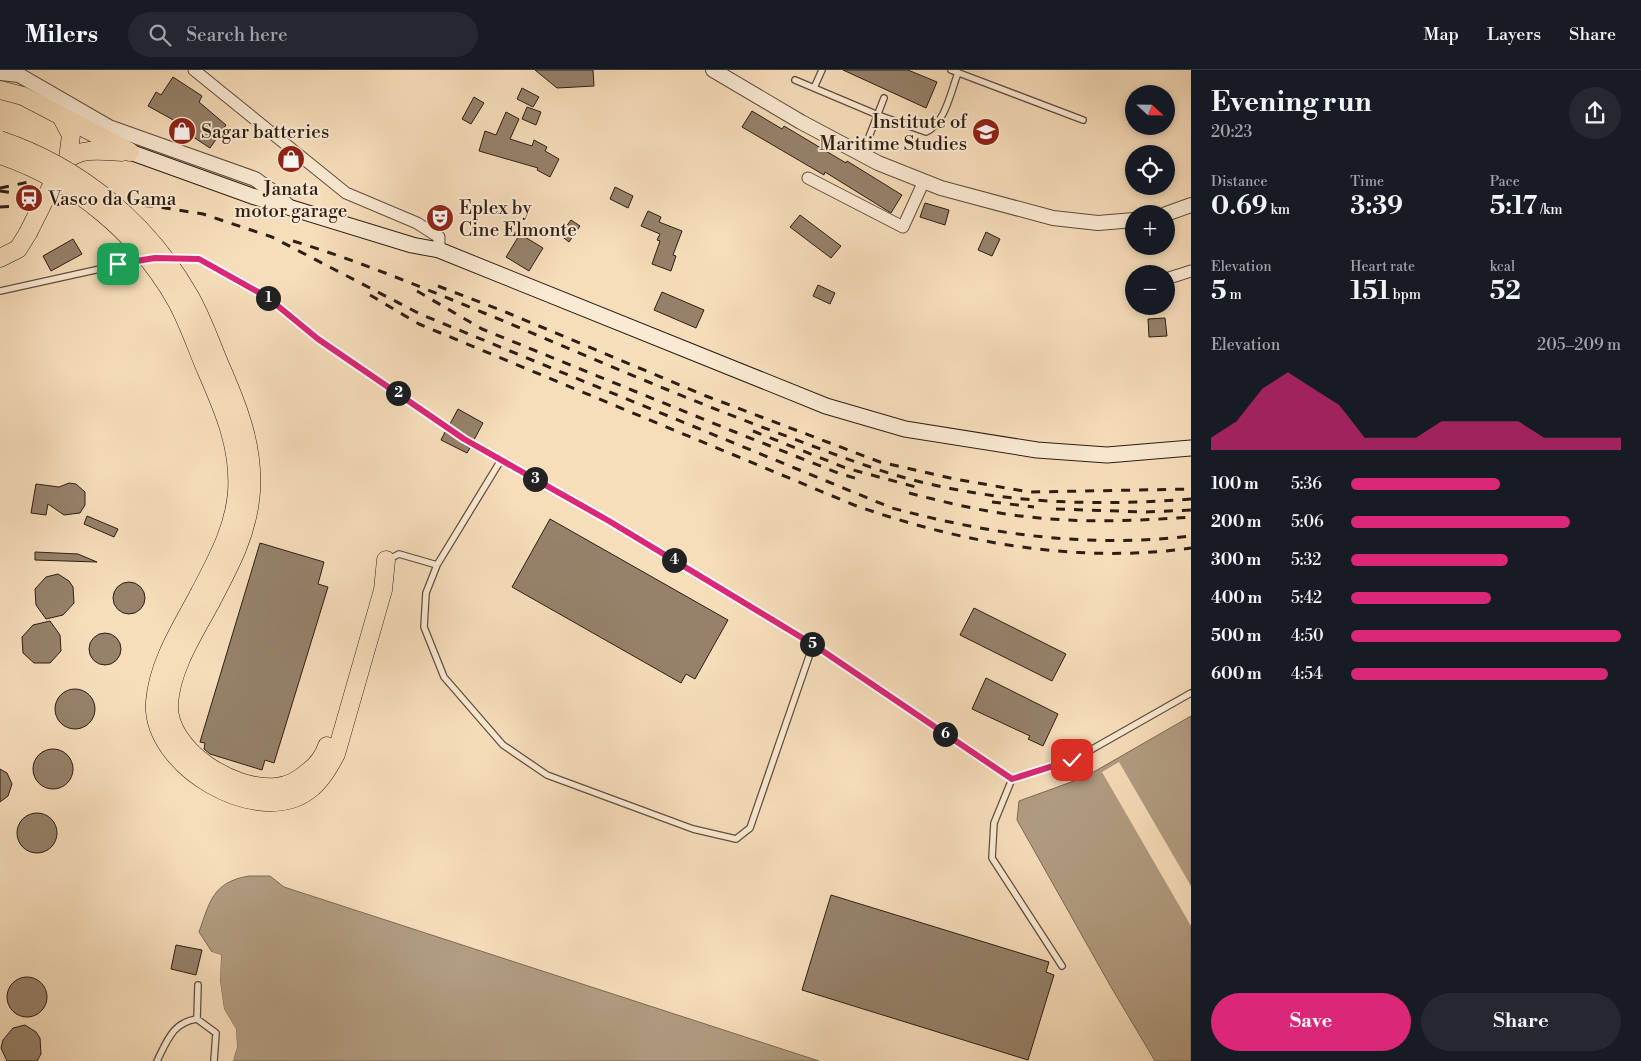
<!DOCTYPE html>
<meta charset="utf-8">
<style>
:root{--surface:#171b24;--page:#242831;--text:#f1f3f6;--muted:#9ea1a6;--line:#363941;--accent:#db2777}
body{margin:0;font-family:"Libre Bodoni",serif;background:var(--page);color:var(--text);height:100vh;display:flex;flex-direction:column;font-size:19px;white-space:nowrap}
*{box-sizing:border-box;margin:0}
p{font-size:16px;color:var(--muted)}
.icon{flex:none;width:28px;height:28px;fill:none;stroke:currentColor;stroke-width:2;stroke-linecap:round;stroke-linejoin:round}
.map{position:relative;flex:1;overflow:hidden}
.details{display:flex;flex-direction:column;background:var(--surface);width:450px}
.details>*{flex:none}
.needle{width:32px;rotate:112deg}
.buttons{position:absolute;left:1125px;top:15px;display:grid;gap:10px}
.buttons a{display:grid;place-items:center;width:50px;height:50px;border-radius:50%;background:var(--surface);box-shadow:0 2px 8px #0003;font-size:25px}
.pin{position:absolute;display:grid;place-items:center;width:42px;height:42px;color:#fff;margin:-21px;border-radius:10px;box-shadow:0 2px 8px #0006}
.km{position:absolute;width:25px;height:25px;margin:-12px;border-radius:50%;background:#222;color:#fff;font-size:14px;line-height:25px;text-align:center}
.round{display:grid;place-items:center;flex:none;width:52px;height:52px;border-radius:26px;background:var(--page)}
.overview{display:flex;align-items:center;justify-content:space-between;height:85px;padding:0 20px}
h1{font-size:28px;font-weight:700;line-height:38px}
.stats{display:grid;grid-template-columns:repeat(3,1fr);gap:8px;height:85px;padding:5px 20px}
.stats div{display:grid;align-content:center}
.stats b{font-size:25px;font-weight:700}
.stats small{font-size:14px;font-weight:400}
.stats p{font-size:14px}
.chart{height:140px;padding:10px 20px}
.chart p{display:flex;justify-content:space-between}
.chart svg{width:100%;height:90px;margin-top:5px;fill:var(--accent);opacity:.7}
.cta{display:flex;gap:10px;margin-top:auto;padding:10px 20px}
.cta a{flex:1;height:58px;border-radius:30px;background:var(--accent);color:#fff;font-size:20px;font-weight:700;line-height:58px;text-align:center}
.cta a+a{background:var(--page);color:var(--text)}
ul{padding:0 20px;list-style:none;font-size:16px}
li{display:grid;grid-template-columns:80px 60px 1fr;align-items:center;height:38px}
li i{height:12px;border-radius:6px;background:var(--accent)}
header{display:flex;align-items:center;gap:30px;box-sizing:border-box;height:70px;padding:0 25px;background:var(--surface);border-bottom:1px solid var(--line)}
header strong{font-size:24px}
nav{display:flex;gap:28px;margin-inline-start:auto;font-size:18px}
.search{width:350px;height:45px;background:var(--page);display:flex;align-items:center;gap:12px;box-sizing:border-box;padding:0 18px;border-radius:28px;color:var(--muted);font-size:19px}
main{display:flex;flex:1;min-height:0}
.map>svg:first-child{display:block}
</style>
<header>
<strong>Milers</strong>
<div class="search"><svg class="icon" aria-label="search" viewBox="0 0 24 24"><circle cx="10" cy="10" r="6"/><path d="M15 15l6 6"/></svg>Search here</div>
<nav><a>Map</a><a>Layers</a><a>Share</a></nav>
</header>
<main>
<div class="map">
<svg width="1191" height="991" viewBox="0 0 1191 991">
<rect width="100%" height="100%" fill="#f7debb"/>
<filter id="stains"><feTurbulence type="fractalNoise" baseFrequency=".004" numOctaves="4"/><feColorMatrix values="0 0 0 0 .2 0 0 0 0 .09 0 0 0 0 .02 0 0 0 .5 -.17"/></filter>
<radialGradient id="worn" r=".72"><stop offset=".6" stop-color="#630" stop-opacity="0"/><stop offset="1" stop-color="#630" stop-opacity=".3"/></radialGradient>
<!-- water -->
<path fill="#b29d82" stroke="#7d6a56" d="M 1191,646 L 1191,991 L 1155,991 L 1111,917 L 1017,750 L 1019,731 L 1085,707 Z
M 249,806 L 270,806 L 284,817 L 819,991 L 233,991 L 237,977 L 236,959 L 224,939 L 220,911 L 221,885 L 212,882 L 199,862 C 210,831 213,812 249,806 Z"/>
<!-- pier -->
<path fill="#f7debb" d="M 1119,692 L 1191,816 L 1191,856 L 1102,702 Z
M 212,882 L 221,885 L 220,911 L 224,939 L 236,959 L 237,977 L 233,991 L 231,991 L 234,977 L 233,960 L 221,940 L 217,911 L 218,887 L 212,885 Z"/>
<!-- building -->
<path fill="#96826b" stroke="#2d1e14" d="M 535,0 L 593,0 L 594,16 L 557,18 Z
M 843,0 L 908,0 L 937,12 L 926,38 Z
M 173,7 L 202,26 L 199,32 L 226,55 L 210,78 L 184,61 L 186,57 L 148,36 L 156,22 L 161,25 Z
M 522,18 L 539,27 L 533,37 L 517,29 Z
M 474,27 L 484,33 L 471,54 L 462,49 Z
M 527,37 L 541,42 L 536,55 L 522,49 Z
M 752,41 L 782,59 L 784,56 L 846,93 L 847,91 L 902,125 L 891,143 L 825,102 L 824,105 L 742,57 Z
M 506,42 L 519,49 L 510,69 L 532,76 L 534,70 L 547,77 L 545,81 L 559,89 L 550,107 L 537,100 L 538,98 L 479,81 L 485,61 L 496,65 Z
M 615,117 L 633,126 L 628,138 L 610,129 Z
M 925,133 L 949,140 L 945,155 L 920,147 Z
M 648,141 L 661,147 L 659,152 L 682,161 L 673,185 L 676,186 L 671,201 L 652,194 L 660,171 L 657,170 L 660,164 L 641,156 Z
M 800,145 L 841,176 L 831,188 L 790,157 Z
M 571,150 L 580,156 L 569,172 L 560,165 Z
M 986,162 L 1000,169 L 992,186 L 978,180 Z
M 520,164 L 543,178 L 529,201 L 506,187 Z
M 73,169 L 82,184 L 51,201 L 43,186 Z
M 818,215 L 835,223 L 830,234 L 813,226 Z
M 662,222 L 704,240 L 696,258 L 654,240 Z
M 1165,248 L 1167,266 L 1149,267 L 1148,249 Z
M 458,339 L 483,353 L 474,370 L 450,354 Z
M 445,362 L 470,378 L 467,383 L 441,370 Z
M 69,413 L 76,414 L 85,422 L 85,435 L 80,443 L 64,445 L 48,434 L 46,445 L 31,443 L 36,414 L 59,417 Z
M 87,446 L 118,459 L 114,467 L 84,454 Z
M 550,449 L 728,550 L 695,609 L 686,604 L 681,613 L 512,517 Z
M 260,473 L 324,492 L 318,514 L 328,517 L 274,693 L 265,690 L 262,700 L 210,684 L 204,679 L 205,673 L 200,672 Z
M 35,482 L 78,484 L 97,492 L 35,490 Z
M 58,504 L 69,511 L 73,517 L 74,533 L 63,545 L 46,549 L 36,535 L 35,519 L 46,507 Z
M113 528a16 16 0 1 1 32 0a16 16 0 1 1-32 0Z
M 974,538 L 1066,584 L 1052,611 L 960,565 Z
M 50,551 L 60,565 L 61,581 L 50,593 L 34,593 L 23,583 L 22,567 L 33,555 Z
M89 579a16 16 0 1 1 32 0a16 16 0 1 1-32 0Z
M 986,608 L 1058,644 L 1043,676 L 1028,669 L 1030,666 L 972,639 Z
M55 639a20 20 0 1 1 40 0a20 20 0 1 1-40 0Z
M33 699a20 20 0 1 1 40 0a20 20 0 1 1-40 0Z
M 0,699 L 7,703 L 12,714 L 8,726 L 0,732 Z
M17 763a20 20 0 1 1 40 0a20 20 0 1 1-40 0Z
M 831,825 L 1049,892 L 1046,902 L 1054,905 L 1028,990 L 802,920 Z
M 176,875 L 202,880 L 196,905 L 171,899 Z
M7 927a20 20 0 1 1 40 0a20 20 0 1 1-40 0Z
M 25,955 L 36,962 L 40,968 L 41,984 L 37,991 L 7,991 L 1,978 L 3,970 L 13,958 Z"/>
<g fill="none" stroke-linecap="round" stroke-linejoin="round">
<!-- service casing -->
<g stroke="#604e3e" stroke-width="8">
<path id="service" d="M 951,0 L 1083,50
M 795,10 L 878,45 L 926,62 C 945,54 951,21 958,3
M 814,18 L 822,0
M 862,85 L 884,28
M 169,188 L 199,189 L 267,227 L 318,269 L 464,369 L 609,451 L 813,575 L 1012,709 L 1073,690 L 1191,623
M 0,221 L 145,189
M 501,390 L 437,495 L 426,523 L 424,557 L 444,607 L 503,675 L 547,705 L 693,759 L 736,769 L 750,758 L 813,575
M 389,489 L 399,484 L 437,495
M 1012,709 L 994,753 L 992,788 L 1062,896
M 197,949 L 198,915
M 157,991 C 167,971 173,952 197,949 L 216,963 L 214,991"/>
</g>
<!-- minor casing -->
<g stroke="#604e3e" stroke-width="13">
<path id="minor" d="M 194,0 L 346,123 L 417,153 L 439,167 L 439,180
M 808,108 L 903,157 L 924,111
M 1166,209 L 1191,201"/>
</g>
<!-- tertiary casing -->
<g stroke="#604e3e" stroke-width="16">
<path id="tertiary" d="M 713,0 L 801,52 L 878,93 L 941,118 L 1053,148 L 1098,153 L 1134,150
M 0,3 L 19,5 L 109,57 L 255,109 L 276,124 L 289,137
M 1166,144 L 1191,135"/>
</g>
<!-- secondary casing -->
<g stroke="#2d1e14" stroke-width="17">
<path id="secondary" d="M 130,82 L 252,126 L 412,175 L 439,180 L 826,336 L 905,359 L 1037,380 L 1107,385 L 1191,378"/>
</g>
<!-- primary casing -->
<g stroke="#2d1e14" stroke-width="19">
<path id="primary" d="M 0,20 L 23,26 L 130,82
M 62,48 L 71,65 L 68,89
M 54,111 C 58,105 62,96 67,90 C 80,77 105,81 122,82
M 0,188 L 18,179 L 28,163"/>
</g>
<!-- trunk casing -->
<g stroke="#2d1e14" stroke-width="19">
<path id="trunk" d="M 199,524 C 181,558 158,593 155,632 C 150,696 258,759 309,720 C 321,711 329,697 336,684 L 383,520 L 386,490
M 211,532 C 195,562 171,598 169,634 C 167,680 233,721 276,717 C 289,716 300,709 309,701 C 317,695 324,685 327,676"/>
</g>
<!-- service -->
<use href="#service" stroke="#faead3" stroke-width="5.5"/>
<!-- minor -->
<use href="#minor" stroke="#faead3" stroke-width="11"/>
<!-- tertiary -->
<use href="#tertiary" stroke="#faead3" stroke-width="14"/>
<!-- secondary -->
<use href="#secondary" stroke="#faead3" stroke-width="15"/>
<!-- primary -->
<use href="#primary" stroke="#f7debb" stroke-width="18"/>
<!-- trunk -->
<use href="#trunk" stroke="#f7debb" stroke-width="18"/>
<!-- rail -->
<path stroke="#2d1e14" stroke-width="3" stroke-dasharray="9 9" stroke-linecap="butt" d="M 0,118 L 29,112
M 0,121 L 55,129
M 0,137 L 87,133 L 153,136 L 203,144 L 272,167 L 420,244 L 892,438 C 993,465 1087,478 1191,466
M 293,171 C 366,193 435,223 506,252 C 596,290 686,329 778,363 C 824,380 870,399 917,411 C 1009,434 1098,436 1191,429
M 438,216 L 508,243 L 706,326 L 880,392 L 955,409 L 1029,422 L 1191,419
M 417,221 L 482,259 L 735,362 L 838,403 L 861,410
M 370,225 L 419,254 L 854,435 C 961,473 1077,494 1191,478
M 753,361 L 846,398 L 923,419
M 909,423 C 948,433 989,443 1030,447 C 1083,453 1137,451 1191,447
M 992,432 L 1034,437
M 1056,439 L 1146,442 L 1191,440"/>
<!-- primary-bridge casing -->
<g stroke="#2d1e14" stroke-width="19" stroke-linecap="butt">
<path id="primary-bridge" d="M 28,163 L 51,117"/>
</g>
<!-- trunk-bridge casing -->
<g stroke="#2d1e14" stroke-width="19" stroke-linecap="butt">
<path id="trunk-bridge" d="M 0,70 C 80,97 147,152 189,225 C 202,247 210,272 220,295 C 238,336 254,376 251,422 C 248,463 230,496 211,532
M 0,85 C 74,110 139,164 177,232 C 189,254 197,279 207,302 C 224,341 240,378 237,422 C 234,460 216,491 199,524"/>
</g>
<!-- primary-bridge -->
<use href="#primary-bridge" stroke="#f7debb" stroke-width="18"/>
<!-- trunk-bridge -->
<use href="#trunk-bridge" stroke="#f7debb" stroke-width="18"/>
</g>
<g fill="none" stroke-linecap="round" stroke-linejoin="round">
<!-- route casing -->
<g stroke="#fff" stroke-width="10">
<path id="route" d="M 118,194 L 155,188 L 199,189 L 267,227 L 318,269 L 464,369 L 609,451 L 814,575 L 1012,709 L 1072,690"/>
</g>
<!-- route -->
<use href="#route" stroke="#db2777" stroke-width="6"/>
</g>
<!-- icons -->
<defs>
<g id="shop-disc" transform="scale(1.4375)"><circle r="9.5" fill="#8f2418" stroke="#faead3"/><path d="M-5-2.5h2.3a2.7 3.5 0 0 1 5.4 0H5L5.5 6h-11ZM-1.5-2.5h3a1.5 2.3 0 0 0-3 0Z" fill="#fff"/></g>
<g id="university-disc" transform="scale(1.4375)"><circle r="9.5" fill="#8f2418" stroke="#faead3"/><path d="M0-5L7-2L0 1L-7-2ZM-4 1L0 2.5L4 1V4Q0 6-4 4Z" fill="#fff"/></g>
<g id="station-disc" transform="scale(1.4375)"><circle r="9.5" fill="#8f2418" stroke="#faead3"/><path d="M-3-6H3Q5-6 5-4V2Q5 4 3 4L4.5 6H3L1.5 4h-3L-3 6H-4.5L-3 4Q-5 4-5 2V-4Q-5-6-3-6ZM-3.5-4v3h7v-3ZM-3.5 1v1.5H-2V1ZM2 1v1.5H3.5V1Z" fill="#fff"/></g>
<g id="theatre-disc" transform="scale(1.4375)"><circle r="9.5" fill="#8f2418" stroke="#faead3"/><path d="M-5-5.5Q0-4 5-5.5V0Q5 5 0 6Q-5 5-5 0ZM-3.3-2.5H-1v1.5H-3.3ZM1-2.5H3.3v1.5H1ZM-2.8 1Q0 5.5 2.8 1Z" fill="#fff"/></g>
</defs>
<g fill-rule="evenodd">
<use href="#shop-disc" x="182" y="61"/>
<use href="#university-disc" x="986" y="62"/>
<use href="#shop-disc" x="291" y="89"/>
<use href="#station-disc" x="29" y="128"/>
<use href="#theatre-disc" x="440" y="148"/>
</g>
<g text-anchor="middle" stroke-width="4" stroke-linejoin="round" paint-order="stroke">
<!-- poi labels -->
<g font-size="19" fill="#2d1e14" stroke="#faead3" text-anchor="start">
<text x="967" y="58" text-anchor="end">Institute of<tspan x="967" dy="22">Maritime Studies</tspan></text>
<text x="201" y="68">Sagar batteries</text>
<text x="291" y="125" text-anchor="middle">Janata<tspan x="291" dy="22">motor garage</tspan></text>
<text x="48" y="135">Vasco da Gama</text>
<text x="459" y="144">Eplex by<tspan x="459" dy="22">Cine Elmonte</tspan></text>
</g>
</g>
<rect width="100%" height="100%" filter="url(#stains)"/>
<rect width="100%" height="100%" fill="url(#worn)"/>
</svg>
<div class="buttons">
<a><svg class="needle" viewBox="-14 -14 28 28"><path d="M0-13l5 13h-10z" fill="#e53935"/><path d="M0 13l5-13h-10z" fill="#9ea1a6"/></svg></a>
<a><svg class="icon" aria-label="locate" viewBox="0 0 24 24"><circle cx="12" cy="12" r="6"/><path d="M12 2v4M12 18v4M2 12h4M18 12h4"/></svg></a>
<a>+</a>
<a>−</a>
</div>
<div class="pin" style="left:118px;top:194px;background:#1e9e55"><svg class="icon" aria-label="arrive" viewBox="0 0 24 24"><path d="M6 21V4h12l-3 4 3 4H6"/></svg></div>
<div class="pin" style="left:1072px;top:690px;background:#d93025"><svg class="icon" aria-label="check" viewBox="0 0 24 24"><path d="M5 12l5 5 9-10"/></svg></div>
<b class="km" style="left:268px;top:228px">1</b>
<b class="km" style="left:398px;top:323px">2</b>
<b class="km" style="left:535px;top:409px">3</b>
<b class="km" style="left:674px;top:490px">4</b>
<b class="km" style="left:812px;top:574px">5</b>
<b class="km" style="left:945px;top:664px">6</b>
</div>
<section class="details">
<div class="overview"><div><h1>Evening run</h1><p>20:23</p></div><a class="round"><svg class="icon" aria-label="share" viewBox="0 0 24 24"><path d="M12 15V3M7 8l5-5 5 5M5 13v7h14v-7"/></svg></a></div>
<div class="stats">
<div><p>Distance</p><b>0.69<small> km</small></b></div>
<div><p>Time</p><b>3:39</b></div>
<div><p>Pace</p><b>5:17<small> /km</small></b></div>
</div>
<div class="stats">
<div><p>Elevation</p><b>5<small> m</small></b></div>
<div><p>Heart rate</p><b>151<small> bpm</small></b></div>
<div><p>kcal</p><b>52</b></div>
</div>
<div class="chart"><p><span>Elevation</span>205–209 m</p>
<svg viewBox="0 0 160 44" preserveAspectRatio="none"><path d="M0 44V38L10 30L20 14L30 6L40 14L50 22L60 38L70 38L80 38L90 30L100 30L110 30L120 30L130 38L140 38L150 38L160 38V44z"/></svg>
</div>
<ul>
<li><b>100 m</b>5:36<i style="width:55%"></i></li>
<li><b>200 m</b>5:06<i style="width:81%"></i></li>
<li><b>300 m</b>5:32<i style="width:58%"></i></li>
<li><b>400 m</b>5:42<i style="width:52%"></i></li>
<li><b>500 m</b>4:50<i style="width:100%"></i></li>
<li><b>600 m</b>4:54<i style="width:95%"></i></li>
</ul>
<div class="cta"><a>Save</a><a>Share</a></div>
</section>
</main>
